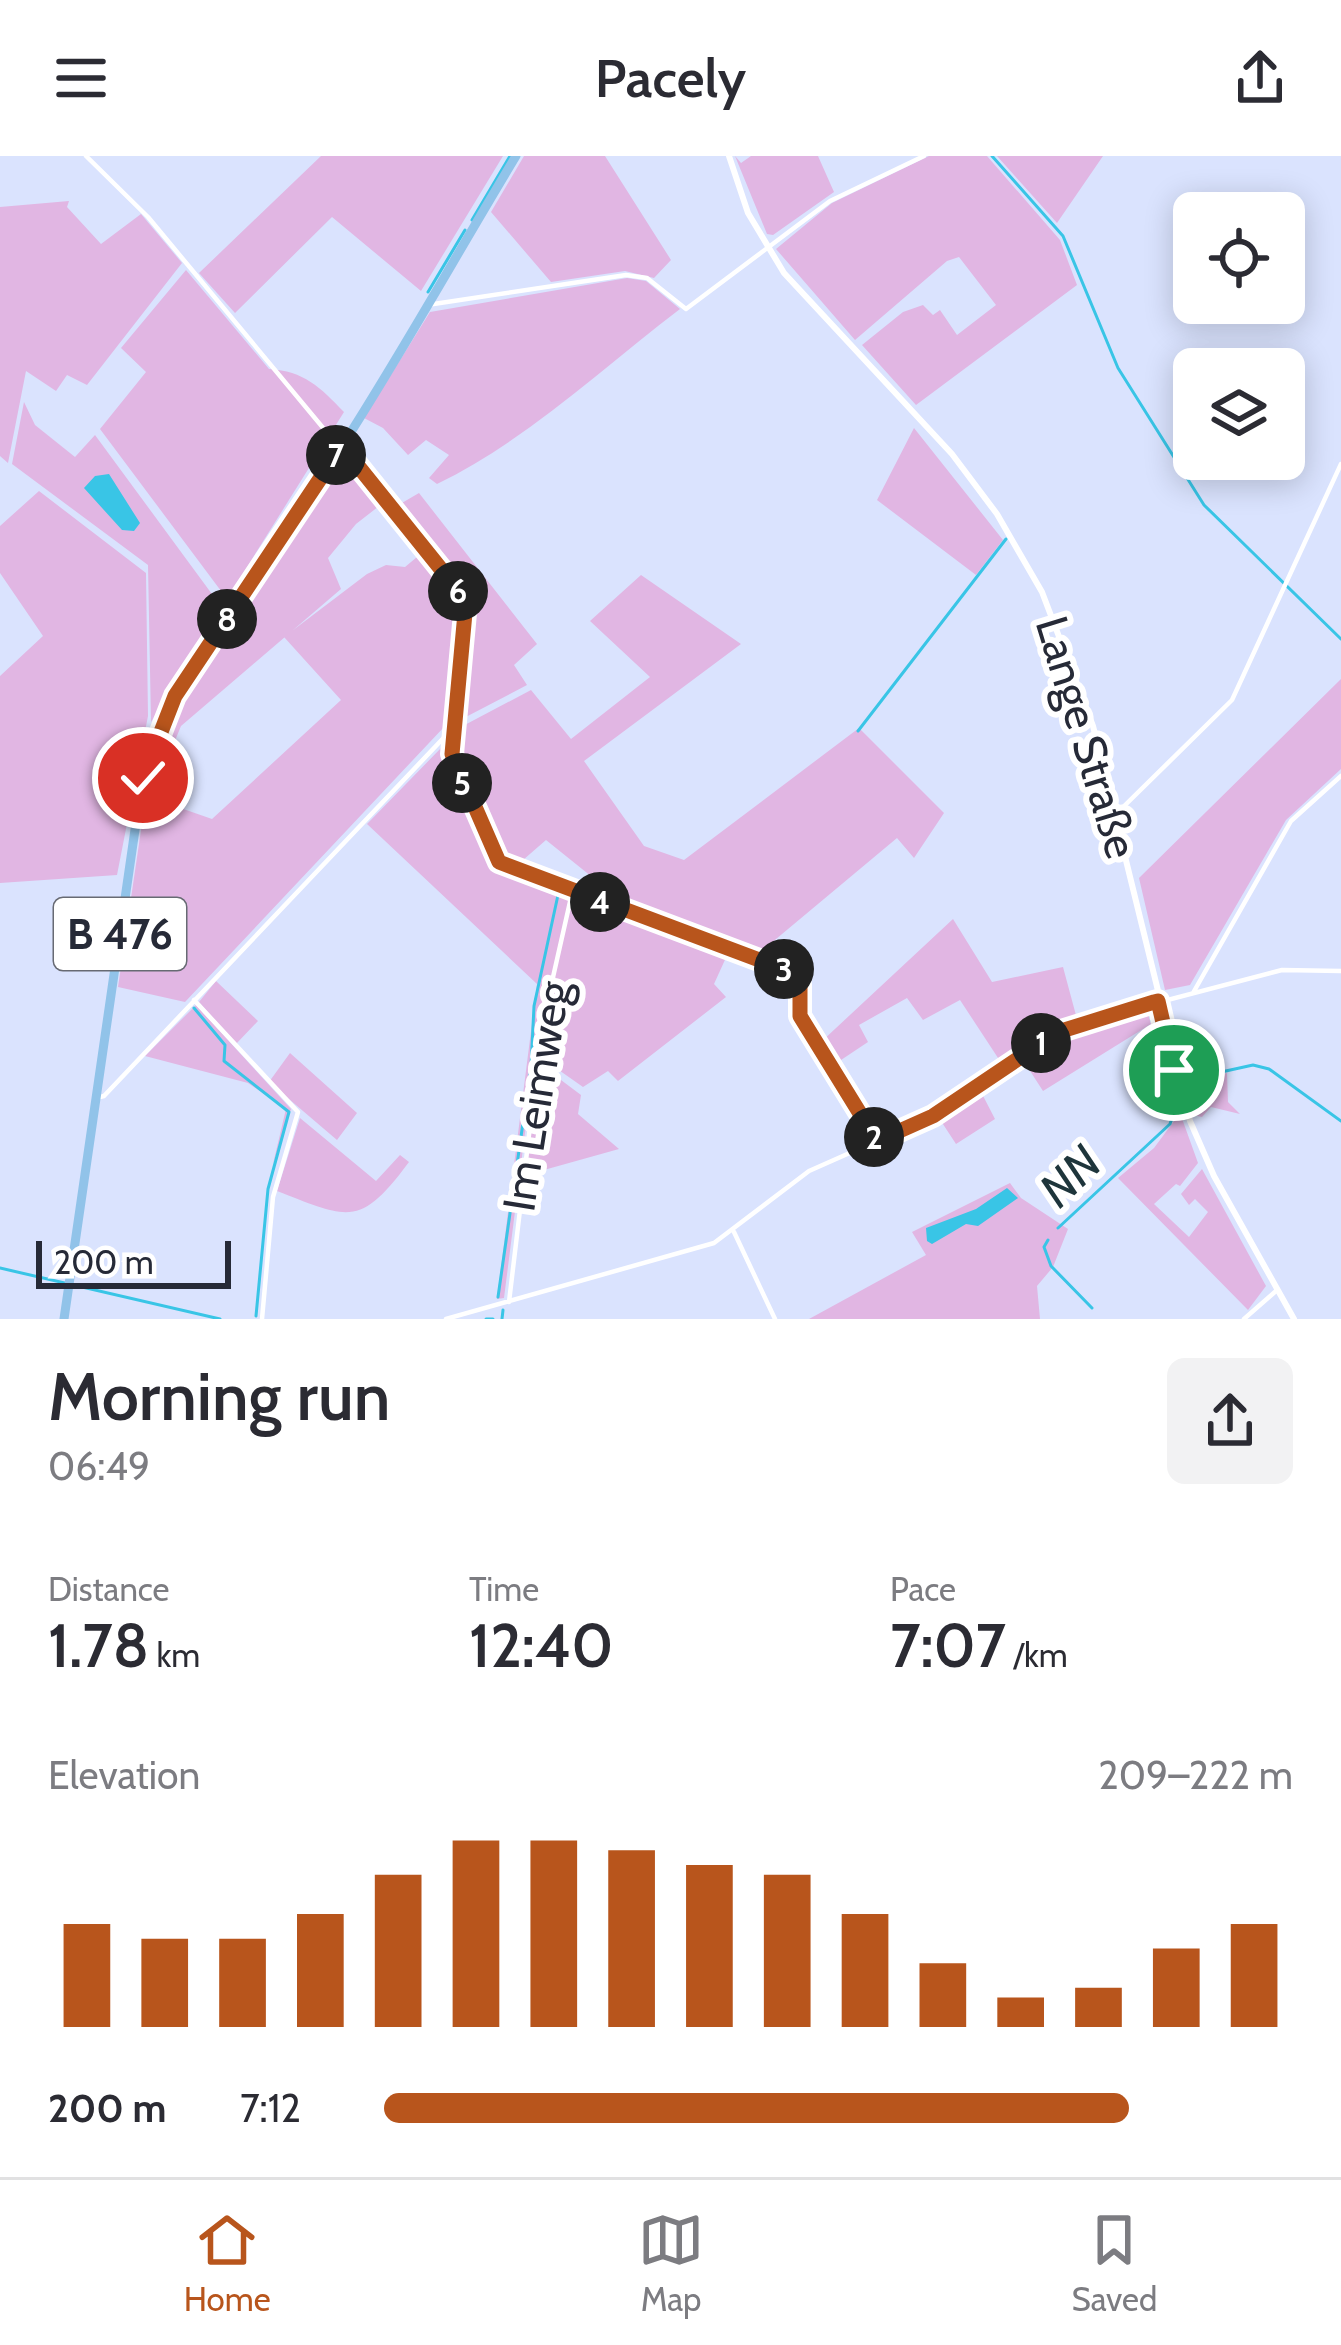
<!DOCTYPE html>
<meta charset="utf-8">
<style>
:root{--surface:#fff;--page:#f2f2f3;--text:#2b2b33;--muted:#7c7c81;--line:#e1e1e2;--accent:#b8551c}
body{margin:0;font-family:Cabin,sans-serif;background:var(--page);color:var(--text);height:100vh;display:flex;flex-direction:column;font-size:45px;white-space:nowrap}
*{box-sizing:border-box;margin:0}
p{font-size:39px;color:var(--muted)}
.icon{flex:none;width:66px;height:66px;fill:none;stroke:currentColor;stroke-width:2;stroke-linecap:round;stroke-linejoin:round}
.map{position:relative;height:1163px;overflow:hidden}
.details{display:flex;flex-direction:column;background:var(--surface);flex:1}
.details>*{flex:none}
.tools{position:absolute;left:1173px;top:36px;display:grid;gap:24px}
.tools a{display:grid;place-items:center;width:132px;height:132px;border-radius:18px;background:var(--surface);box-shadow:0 6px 30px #0003;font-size:60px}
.scale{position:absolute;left:36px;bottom:30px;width:195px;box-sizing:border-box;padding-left:12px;border:6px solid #262a37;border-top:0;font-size:33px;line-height:42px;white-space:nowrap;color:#262a37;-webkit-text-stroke:9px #fff;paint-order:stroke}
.pin{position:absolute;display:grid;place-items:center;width:102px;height:102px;color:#fff;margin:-51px;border:6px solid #fff;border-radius:50%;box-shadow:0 3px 12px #0007}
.km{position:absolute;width:60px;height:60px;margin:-30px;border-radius:50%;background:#222;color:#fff;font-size:33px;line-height:60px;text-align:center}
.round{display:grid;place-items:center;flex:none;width:126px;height:126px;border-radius:18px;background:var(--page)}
.overview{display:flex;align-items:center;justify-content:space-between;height:204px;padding:0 48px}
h1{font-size:66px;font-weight:600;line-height:90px}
.metrics{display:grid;grid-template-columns:repeat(3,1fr);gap:18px;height:204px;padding:12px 48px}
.metrics div{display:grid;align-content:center}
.metrics b{font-size:60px;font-weight:600}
.metrics small{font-size:33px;font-weight:400}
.metrics p{font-size:33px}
.chart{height:336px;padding:24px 48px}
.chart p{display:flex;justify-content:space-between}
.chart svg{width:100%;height:216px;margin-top:12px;stroke:var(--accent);stroke-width:6}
ul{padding:0 48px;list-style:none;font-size:39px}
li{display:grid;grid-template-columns:192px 144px 1fr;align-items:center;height:90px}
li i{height:30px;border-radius:15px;background:var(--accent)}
header{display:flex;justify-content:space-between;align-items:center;height:156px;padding:0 48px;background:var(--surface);font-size:54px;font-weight:600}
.tab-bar{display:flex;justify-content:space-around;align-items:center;height:168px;border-top:3px solid var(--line);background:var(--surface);font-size:33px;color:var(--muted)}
.tab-bar a{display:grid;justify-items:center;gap:6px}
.tab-bar .active{color:var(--accent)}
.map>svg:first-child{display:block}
</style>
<header><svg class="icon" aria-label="menu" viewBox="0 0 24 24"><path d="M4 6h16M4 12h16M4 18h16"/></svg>Pacely<svg class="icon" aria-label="share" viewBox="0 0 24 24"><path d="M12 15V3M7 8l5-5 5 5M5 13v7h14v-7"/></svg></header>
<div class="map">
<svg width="1341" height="1163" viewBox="0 0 1341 1163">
<rect width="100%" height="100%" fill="#dae3fe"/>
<!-- green -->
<path fill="#e1b6e3" d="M 321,0 L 503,0 L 421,135 L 332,61 L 235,157 L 199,117 Z
M 524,0 L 605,0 L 671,104 L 654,122 L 625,115 L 551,126 L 491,56 Z
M 735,0 L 741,7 L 751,0 L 818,0 L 834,36 L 773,79 L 767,78 Z
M 929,0 L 987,0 L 1060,84 L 1077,129 L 916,249 L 862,189 L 903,156 L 923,149 L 933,159 L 940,154 L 957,179 L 996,149 L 959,101 L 947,105 L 855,184 L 776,93 L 832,47 Z
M 997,0 L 1103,0 L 1057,67 Z
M 69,45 L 67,51 L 101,88 L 141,58 L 182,107 L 87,229 L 67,219 L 56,235 L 26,215 L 8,307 L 0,300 L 0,51 Z
M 186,114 L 269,213 C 304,215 320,231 344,256 L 227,443 L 100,273 L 146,216 L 121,192 Z
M 627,122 L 646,125 L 680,153 C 601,213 526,285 437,328 L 429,322 L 449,299 L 426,284 L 408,299 L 383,272 L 364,262 L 430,156 Z
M 24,246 L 35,269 L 75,301 L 95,279 L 220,449 L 151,566 L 148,409 L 12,308 Z
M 914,272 L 1003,384 L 976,419 L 877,344 Z
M 344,300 L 383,347 L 356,368 L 328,402 L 341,433 L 181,570 L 154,636 L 147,633 L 176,550 Z
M 39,335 L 146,417 L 148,560 L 117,719 L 0,727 L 0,520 L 43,480 L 0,417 L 0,370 Z
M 419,337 L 537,488 L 514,509 L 527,529 L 460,564 L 468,447 L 395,351 Z
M 423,396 L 455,436 L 462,461 L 445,570 L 185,846 L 118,831 L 146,640 L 212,663 L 341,544 L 284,481 L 367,418 L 386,409 L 405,411 Z
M 641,419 L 741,488 L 584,605 L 644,690 L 684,704 L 859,572 L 944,657 L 914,702 L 897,682 L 757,799 L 596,740 L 602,729 L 546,684 L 515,711 L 500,705 L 456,603 L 459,572 L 531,534 L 571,583 L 650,521 L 590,465 Z
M 1341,523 L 1341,613 L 1286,664 L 1190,829 L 1165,834 L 1139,722 Z
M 441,592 L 492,708 L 729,795 L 714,828 L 726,841 L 618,925 L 608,915 L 583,931 L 546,905 L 550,883 L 537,882 L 504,1142 L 497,1143 L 537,828 L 367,668 Z
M 953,763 L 992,826 L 1063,811 L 1077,863 L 1002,908 L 960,844 L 923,864 L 907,842 L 859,869 L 868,886 L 835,908 L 821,886 Z
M 216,825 L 258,865 L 236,888 L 199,846 Z
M 196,849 L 291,953 L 273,1008 L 286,953 L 248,927 L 145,900 Z
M 1138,856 L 1148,857 L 1151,868 L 1043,935 L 1023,904 L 1077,873 Z
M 290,897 L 357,957 L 337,984 L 269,926 Z
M 545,912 L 581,939 L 578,958 L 619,993 L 526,1019 L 539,915 Z
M 1227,917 L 1228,946 L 1240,958 L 1211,951 L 1202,961 L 1193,959 L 1182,928 Z
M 980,934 L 995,963 L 956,988 L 939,962 Z
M 1180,957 L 1198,1007 L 1180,1030 L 1176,1028 L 1154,1048 L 1189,1081 L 1208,1056 L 1195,1043 L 1189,1049 L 1181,1038 L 1202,1013 L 1266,1130 L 1248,1154 L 1118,1022 L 1154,992 Z
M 300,962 L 376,1025 L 400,999 L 409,1006 C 360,1072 349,1063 277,1035 Z
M 1010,1027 L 1021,1042 L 1068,1073 L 1053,1111 L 1037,1130 L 1040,1163 L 809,1163 L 926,1099 L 912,1076 Z"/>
<!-- water -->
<path fill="#39c5e6" d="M 109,318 L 140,367 L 134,375 L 122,374 L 84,332 L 95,320 Z
M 1007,1032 L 1018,1042 L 978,1070 L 966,1068 L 932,1088 L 927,1085 L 926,1072 L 976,1053 Z"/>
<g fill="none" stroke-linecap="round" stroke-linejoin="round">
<!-- stream -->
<path stroke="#39c5e6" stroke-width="3" d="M 992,0 L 1063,80 L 1118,212 L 1204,349 L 1341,483
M 472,64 L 510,0
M 428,136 L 465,74
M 858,575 L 1006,383
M 194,852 L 225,889 L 224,905 L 289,956 L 268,1033 L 256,1160
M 1185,924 L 1253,909 L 1269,913 L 1341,965
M 1058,1072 L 1170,968 L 1175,953 L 1150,857
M 1048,1084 L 1044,1091 L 1051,1110 L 1092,1152
M 0,1112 L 220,1163
M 498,1141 L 531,911 L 534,850 L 558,739
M 486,1163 L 493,1163
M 502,1163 L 503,1154"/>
<!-- minor -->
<path stroke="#fff" stroke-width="4.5" d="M 86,0 L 148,61 L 461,438 L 465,457 L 452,598 L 494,702 L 791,816 L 800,828 L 800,860 L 877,985
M 427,149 L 626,119 L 647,122 L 686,153 L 830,45 L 924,0
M 1114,660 L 1232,544 L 1341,308
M 1193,837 L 1291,665 L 1341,620
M 194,844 L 298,956 L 273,1041 L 262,1163
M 96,942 L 104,940 L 453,572
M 734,1076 L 775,1163
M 509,1146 L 542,870 L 572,737
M 446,1163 L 714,1087 L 809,1015 L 933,960 L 1076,868 L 1282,814 L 1341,815
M 1244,1163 L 1276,1135"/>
<!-- tertiary -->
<path stroke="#fff" stroke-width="6" d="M 729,0 L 748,57 L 784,117 L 952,298 L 997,358 L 1042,436 L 1093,570 L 1190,965 L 1214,1020 L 1294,1163"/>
<!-- primary -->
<path stroke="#91c3e9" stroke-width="9" d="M 64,1163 L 138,653 C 163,516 268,404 342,290 C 403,195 458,96 516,0"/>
</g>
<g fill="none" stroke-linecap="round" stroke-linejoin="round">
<!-- route casing -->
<g stroke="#fff" stroke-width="24">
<path id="route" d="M 143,622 L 175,540 L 342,290 L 461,438 L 465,457 L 452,598 L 499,706 L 791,816 L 800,828 L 800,860 L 877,985 L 933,960 L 1058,876 L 1154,846 L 1158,845 L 1174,914"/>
</g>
<!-- route -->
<use href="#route" stroke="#b8551c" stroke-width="15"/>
</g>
<g text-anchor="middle" stroke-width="12" stroke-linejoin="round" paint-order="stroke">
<!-- shield labels -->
<rect fill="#fff" stroke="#676a73" stroke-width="3" x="54" y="742" width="132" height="72" rx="9"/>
<g font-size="42" font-weight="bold" fill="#262a37">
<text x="120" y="793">B 476</text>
</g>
<!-- street labels -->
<g font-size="45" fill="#262a37" stroke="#fff">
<text transform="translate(1087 581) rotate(73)" y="16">Lange Straße</text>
<text transform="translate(536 940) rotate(-81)" y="16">Im Leimweg</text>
</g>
<!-- water labels -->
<g font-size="48" font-style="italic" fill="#1e353b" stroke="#fff">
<text transform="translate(1070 1020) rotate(-44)" y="17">NN</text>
</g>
</g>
</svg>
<div class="tools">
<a><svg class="icon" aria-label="locate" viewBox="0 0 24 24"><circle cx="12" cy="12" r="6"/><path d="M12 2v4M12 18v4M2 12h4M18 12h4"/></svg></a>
<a><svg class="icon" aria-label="layers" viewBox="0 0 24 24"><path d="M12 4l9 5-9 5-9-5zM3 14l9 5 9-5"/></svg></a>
</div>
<div class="scale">200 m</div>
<div class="pin" style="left:1174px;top:914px;background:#1e9e55"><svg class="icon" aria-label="arrive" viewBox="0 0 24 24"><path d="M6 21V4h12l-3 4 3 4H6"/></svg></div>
<div class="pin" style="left:143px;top:622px;background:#d93025"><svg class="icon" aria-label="check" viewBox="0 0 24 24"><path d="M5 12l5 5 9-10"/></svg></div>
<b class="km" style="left:1041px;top:887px">1</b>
<b class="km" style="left:874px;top:981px">2</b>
<b class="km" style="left:784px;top:813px">3</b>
<b class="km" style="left:600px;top:746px">4</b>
<b class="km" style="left:462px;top:627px">5</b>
<b class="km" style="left:458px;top:435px">6</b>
<b class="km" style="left:336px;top:299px">7</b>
<b class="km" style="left:227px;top:463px">8</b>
</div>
<section class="details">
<div class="overview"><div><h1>Morning run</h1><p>06:49</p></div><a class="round"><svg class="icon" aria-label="share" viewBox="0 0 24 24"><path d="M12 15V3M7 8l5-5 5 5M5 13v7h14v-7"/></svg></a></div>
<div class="metrics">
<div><p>Distance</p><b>1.78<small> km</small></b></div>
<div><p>Time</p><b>12:40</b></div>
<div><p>Pace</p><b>7:07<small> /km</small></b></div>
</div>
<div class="chart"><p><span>Elevation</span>209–222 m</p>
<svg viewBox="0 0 160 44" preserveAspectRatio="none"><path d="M5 44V23M15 44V26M25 44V26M35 44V21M45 44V13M55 44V6M65 44V6M75 44V8M85 44V11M95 44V13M105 44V21M115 44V31M125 44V38M135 44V36M145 44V28M155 44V23"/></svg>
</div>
<ul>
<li><b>200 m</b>7:12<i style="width:82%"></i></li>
</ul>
</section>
<nav class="tab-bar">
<a class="active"><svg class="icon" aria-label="home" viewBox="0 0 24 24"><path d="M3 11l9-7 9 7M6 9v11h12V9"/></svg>Home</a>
<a><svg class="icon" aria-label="map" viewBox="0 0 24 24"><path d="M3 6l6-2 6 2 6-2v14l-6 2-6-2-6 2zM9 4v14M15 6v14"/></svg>Map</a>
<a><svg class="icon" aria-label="saved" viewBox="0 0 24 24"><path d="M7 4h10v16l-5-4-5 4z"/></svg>Saved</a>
</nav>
